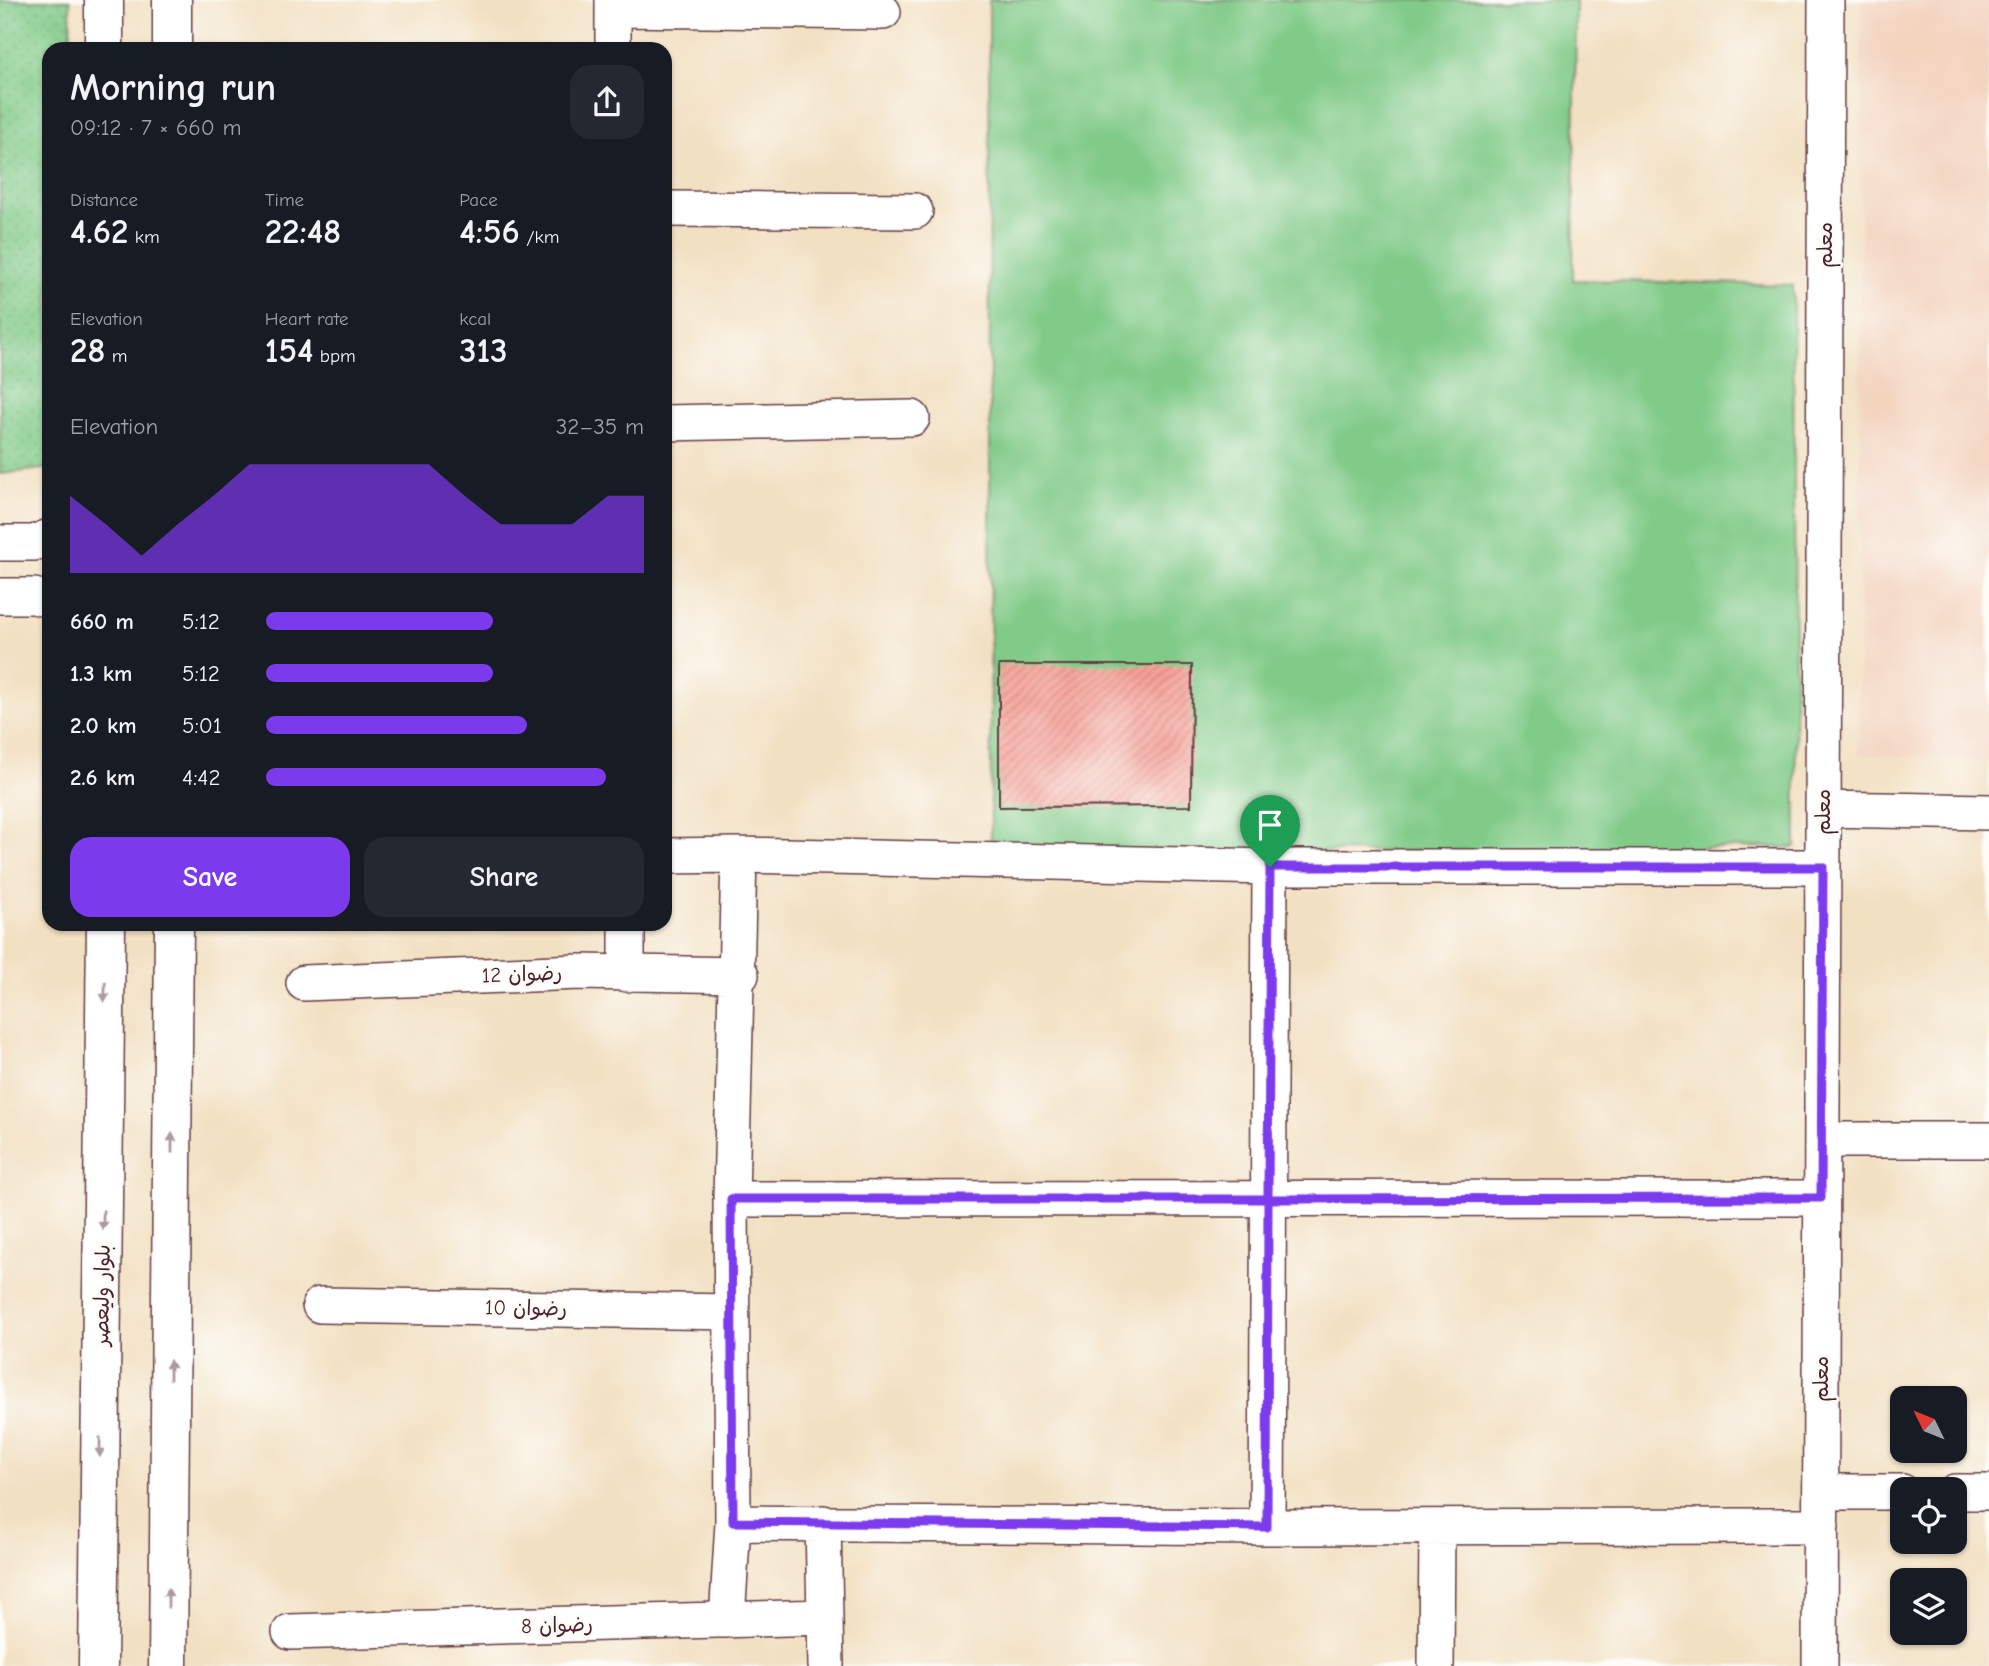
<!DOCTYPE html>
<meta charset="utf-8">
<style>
:root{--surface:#171b24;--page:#242831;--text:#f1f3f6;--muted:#9ea1a6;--accent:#7c3aed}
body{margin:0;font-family:"Comic Neue","Playpen Sans Arabic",sans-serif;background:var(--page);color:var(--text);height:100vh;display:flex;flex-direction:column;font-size:26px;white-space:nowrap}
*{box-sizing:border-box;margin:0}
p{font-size:23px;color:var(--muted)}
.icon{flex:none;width:38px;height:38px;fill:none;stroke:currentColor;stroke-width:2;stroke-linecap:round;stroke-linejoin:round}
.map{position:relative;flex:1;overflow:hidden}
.details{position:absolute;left:42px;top:42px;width:630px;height:889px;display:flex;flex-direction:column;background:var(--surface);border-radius:21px;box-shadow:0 2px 5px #0004}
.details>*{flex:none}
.needle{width:46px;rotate:313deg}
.tools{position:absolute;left:1890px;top:1386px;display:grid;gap:14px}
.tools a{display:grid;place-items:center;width:77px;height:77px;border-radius:14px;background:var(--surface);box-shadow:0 2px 5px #0004;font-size:35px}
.pin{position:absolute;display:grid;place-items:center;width:60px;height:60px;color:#fff;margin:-72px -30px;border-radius:50% 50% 50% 0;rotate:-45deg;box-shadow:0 0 7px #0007}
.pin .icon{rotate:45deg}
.round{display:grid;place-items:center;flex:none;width:74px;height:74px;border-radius:21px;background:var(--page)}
.summary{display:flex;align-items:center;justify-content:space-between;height:119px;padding:0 28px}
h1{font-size:38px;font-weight:700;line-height:52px}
.figures{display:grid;grid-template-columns:repeat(3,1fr);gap:10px;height:119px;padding:7px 28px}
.figures div{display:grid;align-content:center}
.figures b{font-size:35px;font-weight:700}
.figures small{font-size:19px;font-weight:400}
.figures p{font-size:19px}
.chart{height:196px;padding:14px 28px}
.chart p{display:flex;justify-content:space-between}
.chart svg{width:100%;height:126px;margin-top:7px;fill:var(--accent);opacity:.7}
.action{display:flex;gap:14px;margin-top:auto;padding:14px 28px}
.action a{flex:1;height:80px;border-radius:21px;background:var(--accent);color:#fff;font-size:28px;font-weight:700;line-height:80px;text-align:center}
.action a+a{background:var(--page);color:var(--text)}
ul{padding:0 28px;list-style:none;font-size:23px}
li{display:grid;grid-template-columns:112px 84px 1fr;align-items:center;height:52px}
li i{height:18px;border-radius:9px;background:var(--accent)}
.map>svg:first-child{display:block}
</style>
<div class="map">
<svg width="1989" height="1666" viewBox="0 0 1989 1666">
<defs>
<pattern id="grass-dots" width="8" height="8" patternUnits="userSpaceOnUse" patternTransform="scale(1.75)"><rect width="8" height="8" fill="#81cb89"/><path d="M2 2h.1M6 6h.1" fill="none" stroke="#71ae76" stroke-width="1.8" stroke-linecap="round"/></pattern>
<pattern id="building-hatch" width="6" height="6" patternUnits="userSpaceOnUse" patternTransform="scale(1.75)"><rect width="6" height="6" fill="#f7a198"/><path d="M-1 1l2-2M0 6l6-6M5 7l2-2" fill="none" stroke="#ca837c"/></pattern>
</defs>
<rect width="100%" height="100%" fill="#fdfcf7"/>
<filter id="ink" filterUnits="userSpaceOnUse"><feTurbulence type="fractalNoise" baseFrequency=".0143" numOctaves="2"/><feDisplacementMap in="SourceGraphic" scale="14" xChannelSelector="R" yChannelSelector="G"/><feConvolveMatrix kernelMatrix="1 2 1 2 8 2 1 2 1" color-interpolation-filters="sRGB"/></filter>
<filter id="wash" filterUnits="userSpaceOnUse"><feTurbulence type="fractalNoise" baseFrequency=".00686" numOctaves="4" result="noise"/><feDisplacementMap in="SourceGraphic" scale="28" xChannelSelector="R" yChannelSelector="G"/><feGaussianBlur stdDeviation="1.57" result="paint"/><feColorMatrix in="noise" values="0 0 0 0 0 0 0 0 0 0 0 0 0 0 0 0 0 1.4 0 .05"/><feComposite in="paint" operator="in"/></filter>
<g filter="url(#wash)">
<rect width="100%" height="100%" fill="#f2e0c2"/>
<!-- built -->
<path fill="#f3d4bf" d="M 1861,0 L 1989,0 L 1989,761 L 1859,754 Z"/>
<!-- grass -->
<path fill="url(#grass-dots)" stroke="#66755a" stroke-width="2" d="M 0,0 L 70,0 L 71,49 L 49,49 L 49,468 L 0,474 Z"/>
<!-- garden -->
<path fill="#81cb89" stroke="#66755a" stroke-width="2" d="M 989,0 L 1576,0 L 1573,280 L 1793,285 L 1796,847 L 991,855 Z"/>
<g id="blocks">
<!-- building -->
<path fill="url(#building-hatch)" d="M 999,665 L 1192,665 L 1191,806 L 999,807 Z"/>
</g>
</g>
<g filter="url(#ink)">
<use href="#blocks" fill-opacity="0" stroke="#633c42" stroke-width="2"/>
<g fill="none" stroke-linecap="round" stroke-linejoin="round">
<!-- street casing -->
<g stroke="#633c42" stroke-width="38">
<path id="street" d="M 613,9 L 883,12
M 613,49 L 613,0
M 665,209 L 915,211
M 665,423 L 912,418
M 0,543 L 34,543 L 49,537
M 0,596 L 34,596 L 49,600
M 1823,809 L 1989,812
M 665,856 L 739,855 L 1270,867 L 1823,867
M 627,924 L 627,974
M 304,983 L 579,972 L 741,975
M 1822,1140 L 1989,1140
M 731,1199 L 1821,1198
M 320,1305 L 731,1312
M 1821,1492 L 1902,1492
M 1955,1492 L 1989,1492
M 733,1523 L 1267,1527 L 1821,1526
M 823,1523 L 826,1666
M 1267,1527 L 1270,867
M 727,1620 L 733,1523 L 731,1199 L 739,855
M 290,1632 L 824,1617
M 1436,1666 L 1437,1527
M 1820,1666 L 1826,0"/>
</g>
<!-- secondary casing -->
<g stroke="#633c42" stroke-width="41">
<path id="secondary" d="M 104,0 L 104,49
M 172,0 L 172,49
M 98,1666 L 106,924
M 168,1666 L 174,924"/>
</g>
<!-- street -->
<use href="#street" stroke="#fff" stroke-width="35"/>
<!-- secondary -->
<use href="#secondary" stroke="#fff" stroke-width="38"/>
</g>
<!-- one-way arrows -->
<defs><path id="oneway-solid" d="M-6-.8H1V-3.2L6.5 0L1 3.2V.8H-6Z" transform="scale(1.75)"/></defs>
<g fill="#ae9aa0">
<use href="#oneway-solid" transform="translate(105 992) rotate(91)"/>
<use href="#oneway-solid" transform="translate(172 1143) rotate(-90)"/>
<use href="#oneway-solid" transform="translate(103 1220) rotate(91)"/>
<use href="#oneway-solid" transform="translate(170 1370) rotate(-90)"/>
<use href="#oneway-solid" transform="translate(100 1447) rotate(91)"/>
<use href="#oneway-solid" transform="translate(168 1598) rotate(-90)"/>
</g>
</g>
<g fill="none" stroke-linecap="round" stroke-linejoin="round" filter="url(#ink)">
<!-- route casing -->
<g stroke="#fff" stroke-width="14">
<path id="route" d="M 1270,867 L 1268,1199 L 731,1199 L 733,1522 L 1267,1527 L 1268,1199 L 1821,1198 L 1823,867 L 1270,867"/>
</g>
<!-- route -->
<use href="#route" stroke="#7c3aed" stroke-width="9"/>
</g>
<g text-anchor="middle" stroke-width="6" stroke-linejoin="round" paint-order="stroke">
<!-- street labels -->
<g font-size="21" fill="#4a1f2b" stroke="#fdfcf7">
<text transform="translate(1825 245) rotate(-90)" y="7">معلم</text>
<text transform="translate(1823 812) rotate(-90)" y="7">معلم</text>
<text transform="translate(522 974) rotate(-2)" y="7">رضوان 12</text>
<text transform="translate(102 1295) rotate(-89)" y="7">بلوار ولیعصر</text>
<text transform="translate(526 1308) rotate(1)" y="7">رضوان 10</text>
<text transform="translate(1821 1379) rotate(-90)" y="7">معلم</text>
<text transform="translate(557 1625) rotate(-2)" y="7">رضوان 8</text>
</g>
</g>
</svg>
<div class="tools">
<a><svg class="needle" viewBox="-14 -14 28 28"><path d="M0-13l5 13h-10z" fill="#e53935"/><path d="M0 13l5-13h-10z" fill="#9ea1a6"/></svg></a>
<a><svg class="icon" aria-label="locate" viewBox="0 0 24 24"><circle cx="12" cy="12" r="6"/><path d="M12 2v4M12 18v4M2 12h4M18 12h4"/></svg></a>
<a><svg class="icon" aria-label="layers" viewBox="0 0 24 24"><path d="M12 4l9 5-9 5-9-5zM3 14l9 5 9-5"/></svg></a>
</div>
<div class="pin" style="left:1270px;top:867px;background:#1e9e55"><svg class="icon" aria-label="arrive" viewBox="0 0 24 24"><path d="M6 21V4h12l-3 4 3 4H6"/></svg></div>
<section class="details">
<div class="summary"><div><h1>Morning run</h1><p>09:12 · 7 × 660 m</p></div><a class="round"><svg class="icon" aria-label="share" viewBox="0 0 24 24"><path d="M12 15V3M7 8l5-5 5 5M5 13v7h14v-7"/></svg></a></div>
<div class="figures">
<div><p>Distance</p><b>4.62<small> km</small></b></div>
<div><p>Time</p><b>22:48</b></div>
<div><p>Pace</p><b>4:56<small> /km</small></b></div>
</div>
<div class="figures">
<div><p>Elevation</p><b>28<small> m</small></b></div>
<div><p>Heart rate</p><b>154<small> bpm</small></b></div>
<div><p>kcal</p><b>313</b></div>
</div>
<div class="chart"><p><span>Elevation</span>32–35 m</p>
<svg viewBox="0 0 160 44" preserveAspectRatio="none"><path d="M0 44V17L10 27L20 38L30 27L40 17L50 6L60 6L70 6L80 6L90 6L100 6L110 17L120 27L130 27L140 27L150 17L160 17V44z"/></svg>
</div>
<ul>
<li><b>660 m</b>5:12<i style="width:60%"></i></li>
<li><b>1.3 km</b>5:12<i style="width:60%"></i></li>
<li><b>2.0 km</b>5:01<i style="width:69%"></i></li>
<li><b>2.6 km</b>4:42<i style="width:90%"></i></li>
</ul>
<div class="action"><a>Save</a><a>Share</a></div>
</section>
</div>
